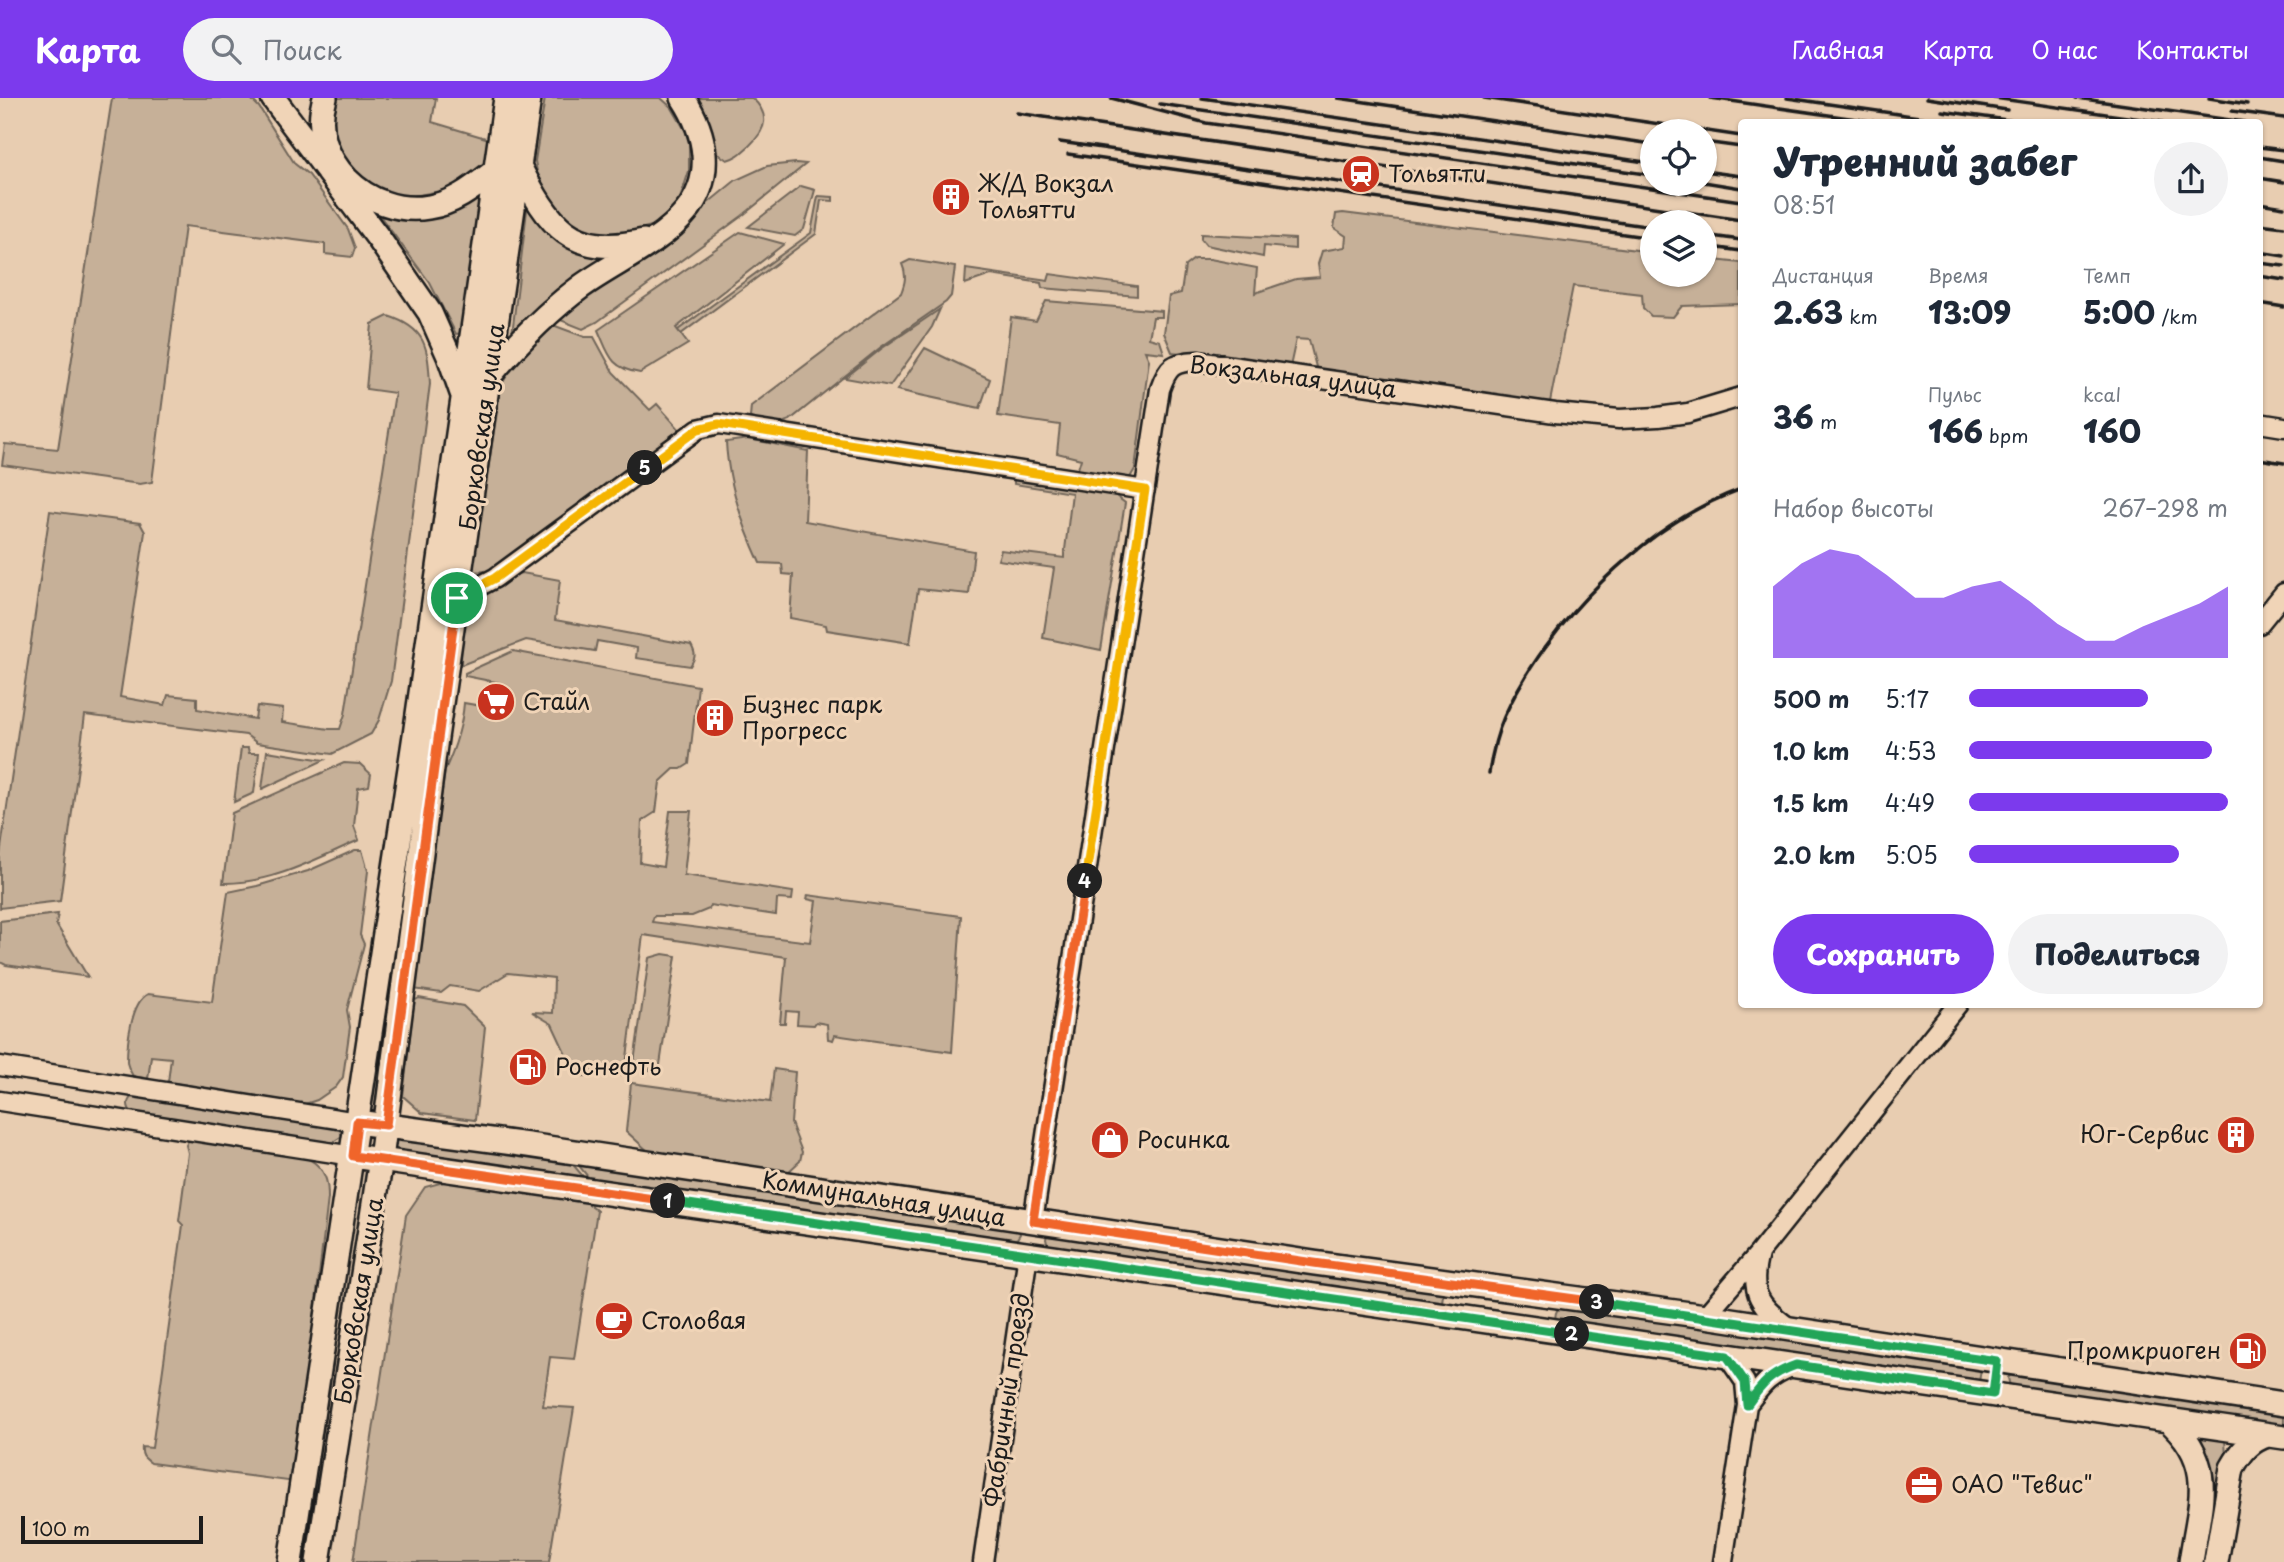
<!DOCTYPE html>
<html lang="ru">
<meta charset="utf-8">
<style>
:root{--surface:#fff;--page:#f2f2f3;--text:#1f2937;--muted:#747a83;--accent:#7c3aed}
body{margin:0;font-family:"Playpen Sans",sans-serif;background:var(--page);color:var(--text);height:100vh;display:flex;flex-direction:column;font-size:26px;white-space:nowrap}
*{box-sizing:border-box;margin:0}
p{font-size:23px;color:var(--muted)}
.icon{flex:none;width:38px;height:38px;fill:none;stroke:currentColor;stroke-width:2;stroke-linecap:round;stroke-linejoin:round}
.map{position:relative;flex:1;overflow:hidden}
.panel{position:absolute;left:1738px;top:21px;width:525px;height:889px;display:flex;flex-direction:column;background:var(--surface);border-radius:7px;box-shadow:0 2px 5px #0004}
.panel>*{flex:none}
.fabs{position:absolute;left:1640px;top:21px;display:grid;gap:14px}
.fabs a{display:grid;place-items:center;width:77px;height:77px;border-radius:50%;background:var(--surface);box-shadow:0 2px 5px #0004;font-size:35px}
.scale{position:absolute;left:21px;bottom:18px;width:182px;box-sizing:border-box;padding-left:7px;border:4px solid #1c1c1c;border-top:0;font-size:19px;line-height:24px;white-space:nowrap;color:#1c1c1c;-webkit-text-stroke:5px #f0d4b7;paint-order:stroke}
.pin{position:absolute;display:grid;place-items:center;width:60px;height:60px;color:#fff;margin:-30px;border:4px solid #fff;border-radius:50%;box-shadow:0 2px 7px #0007}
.km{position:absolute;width:35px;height:35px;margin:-18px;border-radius:50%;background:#222;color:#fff;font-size:19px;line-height:35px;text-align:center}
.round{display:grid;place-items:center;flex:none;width:74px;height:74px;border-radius:37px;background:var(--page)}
.overview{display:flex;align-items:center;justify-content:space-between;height:119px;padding:0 35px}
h1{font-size:38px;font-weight:800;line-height:52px}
.metrics{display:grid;grid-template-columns:repeat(3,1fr);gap:10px;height:119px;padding:7px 35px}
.metrics div{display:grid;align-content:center}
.metrics b{font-size:30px;font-weight:800}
.metrics small{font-size:19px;font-weight:400}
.metrics p{font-size:19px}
.chart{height:196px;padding:14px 35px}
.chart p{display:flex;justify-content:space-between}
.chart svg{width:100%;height:126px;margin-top:7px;fill:var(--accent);opacity:.7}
.button{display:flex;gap:14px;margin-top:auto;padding:14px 35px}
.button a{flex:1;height:80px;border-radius:42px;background:var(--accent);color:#fff;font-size:28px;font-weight:800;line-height:80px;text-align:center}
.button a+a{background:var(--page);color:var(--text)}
ul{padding:0 35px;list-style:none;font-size:23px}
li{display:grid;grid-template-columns:112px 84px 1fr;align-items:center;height:52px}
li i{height:18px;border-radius:9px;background:var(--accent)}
header{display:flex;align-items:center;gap:42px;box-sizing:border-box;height:98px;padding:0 35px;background:var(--accent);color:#fff}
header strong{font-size:33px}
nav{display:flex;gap:38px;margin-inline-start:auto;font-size:24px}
.search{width:490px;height:63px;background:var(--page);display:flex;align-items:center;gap:18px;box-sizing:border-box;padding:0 24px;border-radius:38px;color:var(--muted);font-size:26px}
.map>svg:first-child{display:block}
</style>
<header>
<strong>Карта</strong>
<div class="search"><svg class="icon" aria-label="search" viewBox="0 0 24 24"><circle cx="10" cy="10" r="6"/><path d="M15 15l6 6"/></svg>Поиск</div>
<nav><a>Главная</a><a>Карта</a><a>О нас</a><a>Контакты</a></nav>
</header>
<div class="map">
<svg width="2284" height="1464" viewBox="0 0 2284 1464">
<rect width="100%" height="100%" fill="#e8cdb1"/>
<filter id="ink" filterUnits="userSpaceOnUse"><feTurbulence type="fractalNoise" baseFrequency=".0143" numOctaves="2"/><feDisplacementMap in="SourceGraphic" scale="14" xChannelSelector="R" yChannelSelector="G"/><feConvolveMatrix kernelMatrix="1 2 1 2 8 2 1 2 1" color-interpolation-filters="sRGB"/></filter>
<g filter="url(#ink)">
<!-- green -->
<path fill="#c6b098" stroke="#71665a" stroke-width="2" d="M 112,0 L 250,0 L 259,9 L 295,66 L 309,77 L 348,131 L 355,150 L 352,159 L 325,156 L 325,146 L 185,128 L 152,384 L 140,386 L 2,367 L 5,346 L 58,351 Z
M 335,0 L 436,0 L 432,24 L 489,41 L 485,63 L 477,76 L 451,91 L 419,97 L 396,97 L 358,82 L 331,50 Z
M 545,0 L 661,0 L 672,10 L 689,39 L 689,73 L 678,107 L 659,126 L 621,136 L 593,135 L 566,123 L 539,84 L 535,63 Z
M 694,0 L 752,0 C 770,16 767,31 750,47 C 742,54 738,59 727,62 L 714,53 Z
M 796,65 L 806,66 L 742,118 L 597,224 L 583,231 L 558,221 L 691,119 L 736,82 L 767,68 Z
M 801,88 L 815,92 L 804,131 L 795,138 L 748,129 Z
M 480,98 L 463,235 L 456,236 L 430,185 L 380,118 C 425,126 441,120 480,98 Z
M 818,98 L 833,99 L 833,103 L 821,102 L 816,136 L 681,236 L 678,232 L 811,135 Z
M 528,104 L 613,159 L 512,236 Z
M 1343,115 L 1652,154 L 1652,177 L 1704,177 L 1705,161 L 1741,165 L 1741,206 L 1682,208 L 1673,219 L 1651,218 L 1643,210 L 1642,196 L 1573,188 L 1550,304 L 1317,273 L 1309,242 L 1296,241 L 1290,269 L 1172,254 L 1164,235 L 1169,198 L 1181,195 L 1185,168 L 1194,161 L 1210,161 L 1257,170 L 1255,195 L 1296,181 L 1320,179 L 1318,166 L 1322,153 L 1345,149 L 1346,138 L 1334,130 L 1336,116 Z
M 740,134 L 784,146 L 676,230 L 688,246 L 640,275 C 610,270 609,257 598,232 Z
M 1201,136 L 1295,141 L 1295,151 L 1264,148 L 1263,159 L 1206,147 L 1201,141 Z
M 910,162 L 955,169 L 951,198 L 946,204 L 881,249 L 790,322 L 776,327 L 757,325 L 750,319 L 751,308 L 901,195 C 905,185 907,177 902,166 Z
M 966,171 L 1048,183 L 1050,176 L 1137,188 L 1137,198 L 1042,190 L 1041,185 L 991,177 L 965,186 Z
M 1046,203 L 1162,213 L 1162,219 L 1153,219 L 1149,240 L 1160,243 L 1164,255 L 1145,253 L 1149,262 L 1135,371 L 1128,383 L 1077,374 L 1081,361 L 1057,355 L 1060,327 L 998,318 L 1011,219 L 1036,223 Z
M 940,211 L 932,229 L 890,288 L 845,280 L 881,251 Z
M 388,218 C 426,230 428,249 430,286 L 391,583 L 379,622 L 371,636 L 332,656 L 257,645 L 246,637 L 85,617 L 60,803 L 0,810 L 0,757 L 50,413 L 140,425 L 145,434 L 120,599 L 165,607 L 168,597 L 197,600 L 197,611 L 255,621 L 257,608 L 283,611 L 282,624 L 329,631 L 340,631 L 345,616 L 395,295 L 366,291 L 372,226 Z
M 550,226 L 585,239 L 594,239 L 613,274 L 650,312 L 657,306 L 682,334 L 488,473 L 472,474 L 501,288 L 511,270 Z
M 925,250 L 990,281 L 980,310 L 897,292 Z
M 749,341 L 808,353 L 805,423 L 974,453 L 969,496 L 918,491 L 910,545 L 827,532 L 826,527 L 790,520 L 793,477 L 783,476 L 782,466 L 760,465 C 743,428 728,385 726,344 Z
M 1014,381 L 1112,395 L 1125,405 L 1101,552 L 1043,540 L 1054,470 L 998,462 L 1001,452 L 1064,460 L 1072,395 L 1014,386 Z
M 522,475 L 560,482 L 555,522 L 691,547 C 696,556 696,559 690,568 L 636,560 L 637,550 L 597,543 L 595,553 L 526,542 L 461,567 L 462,521 L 465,511 L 508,478 Z
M 513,553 L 698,588 L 689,666 L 681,671 L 674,671 L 660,684 L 656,714 L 642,723 L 640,765 L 663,769 L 670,713 L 691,713 L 684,777 L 793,794 L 792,802 L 777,801 L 776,817 L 710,807 L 709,811 L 692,818 L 654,818 L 652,824 L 810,844 L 816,803 L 807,801 L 808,797 L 961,818 L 952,954 L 835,937 L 833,942 L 828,941 L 827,926 L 816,924 L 814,927 L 797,926 L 798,914 L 786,913 L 785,925 L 780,925 L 786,859 L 643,837 L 625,975 L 620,977 L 579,978 L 573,971 L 552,926 L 532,914 L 553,915 L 554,880 L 508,875 L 479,893 L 450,888 L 441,895 L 413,891 L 445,672 C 455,650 462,630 464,605 L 481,608 L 487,618 L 504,619 L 507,596 L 500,585 L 465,578 L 465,575 Z
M 241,650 L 248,650 L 249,655 L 259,655 L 254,695 L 234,704 Z
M 267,653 L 324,662 L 262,691 Z
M 344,665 L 360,666 L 371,676 L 369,688 L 358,690 L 354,728 L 359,742 C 316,761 271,786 223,785 L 232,715 Z
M 355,752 L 362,752 L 368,773 L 360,837 L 364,846 L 347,912 L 350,929 L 343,979 L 336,989 L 317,1002 L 305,1006 L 168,984 L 171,960 L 151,958 L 148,981 L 133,978 C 130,973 127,968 127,963 C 127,946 131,904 148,896 L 212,904 L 228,794 L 257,788 L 308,773 Z
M 58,816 L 56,826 L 88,879 L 6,867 L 0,864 L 0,823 Z
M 663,856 L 676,858 L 660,967 L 652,972 L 641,971 L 634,964 L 649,860 Z
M 419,900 L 463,908 L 485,929 L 475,1022 L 422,1015 L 403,998 L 414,903 Z
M 774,971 L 795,974 L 791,1025 L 802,1054 L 800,1063 L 786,1076 L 650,1055 L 626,1033 L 631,985 L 770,1004 Z
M 136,995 L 339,1029 L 342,1038 L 333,1044 L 320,1044 L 133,1016 C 125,1008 127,1001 136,995 Z
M 391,1038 L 569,1062 L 588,1084 L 398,1054 L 387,1047 Z
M 194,1039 C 221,1043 298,1050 316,1066 C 327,1076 328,1087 328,1100 L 295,1384 L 151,1365 C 144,1360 141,1358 142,1349 L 152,1350 L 183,1127 L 179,1123 L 188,1055 L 186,1047 L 189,1041 Z
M 575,1063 L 1019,1132 L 1020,1136 L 1014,1145 L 593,1085 Z
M 451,1082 L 582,1100 L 597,1113 L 574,1261 L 550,1259 L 543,1308 L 574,1310 L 549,1464 L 353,1464 L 406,1117 L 425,1089 Z
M 1047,1136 L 1444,1190 L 1441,1211 L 1048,1149 L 1046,1141 Z
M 1566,1207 L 1981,1271 L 1979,1284 L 1556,1223 C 1554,1215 1557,1209 1566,1207 Z
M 2013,1274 L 2284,1312 L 2284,1333 L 2010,1288 L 2008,1280 Z
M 2190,1332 L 2225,1337 L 2226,1365 L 2213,1464 L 2203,1464 L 2214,1380 L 2206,1356 Z"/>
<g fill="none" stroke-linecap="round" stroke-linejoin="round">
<!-- minor casing -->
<g stroke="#1c1c1c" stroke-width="23">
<path id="minor" d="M 2259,325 L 2284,329
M 457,500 L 495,480 L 698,331 L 719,326 L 1145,392
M 2259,526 L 2284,495
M 0,968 L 357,1024
M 0,1003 L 353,1058
M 1033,1123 L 1160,291 C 1168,268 1173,264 1197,263 L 1555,315 L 1619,321 L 1658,319 L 1688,315 L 1741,299
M 1759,1156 C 1748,1195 1760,1209 1791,1231
M 1705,1218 L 1759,1155 L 1958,906
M 1747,1307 C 1762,1287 1769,1277 1794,1268
M 983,1464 L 1028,1156
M 1723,1464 L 1747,1307 L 1745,1284 L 1727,1258"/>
</g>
<!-- major casing -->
<g stroke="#1c1c1c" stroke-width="28">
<path id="major" d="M 273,0 L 379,141 L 430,215 L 449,258 L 462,295
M 325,0 C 306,61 368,120 429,109 C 455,105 474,89 495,73
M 519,68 C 549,127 571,160 644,143
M 491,276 C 518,244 548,213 582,188 C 614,165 662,144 686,114 C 715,78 706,35 683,0
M 357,1024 L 528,1047 L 1314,1165 L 1705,1218 L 2284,1306
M 353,1058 L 2284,1339
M 2168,1322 C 2218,1366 2199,1407 2191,1464
M 290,1464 L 415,637 L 506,0
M 318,1464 L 381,1061 L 436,640 L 529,0
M 2216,1464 L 2232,1370 C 2241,1354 2250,1342 2268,1337"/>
</g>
<!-- minor -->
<use href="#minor" stroke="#f0d4b7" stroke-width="18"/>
<!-- major -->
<use href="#major" stroke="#f0d4b7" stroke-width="23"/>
<!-- rail -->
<path stroke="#1c1c1c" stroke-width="3.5" d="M 1111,0 L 1206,25 L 1741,103
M 1202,0 L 1652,65
M 1338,0 L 1652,46
M 1484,0 L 1741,38
M 1710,0 L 1877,24
M 1787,0 L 1954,24
M 1927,0 L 2007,12
M 1994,0 L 2162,24
M 2077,0 L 2244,24
M 2209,0 L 2247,6
M 1160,6 L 1652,77
M 1942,13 L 2021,24
M 2232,13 L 2284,20
M 1017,15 L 1741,122
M 1060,44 L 1652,129
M 1704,44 L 1741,49
M 2259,49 L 2284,52
M 1068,56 L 1652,140
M 2259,59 L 2284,63
M 1704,73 L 1741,78
M 2259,80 L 2284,84
M 1704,84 L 1741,90
M 2259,105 L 2284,109
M 2259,126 L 2284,129
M 1704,137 L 1741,142
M 1704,148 L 1741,153
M 2259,154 L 2284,158
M 2259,165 L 2284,168
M 2259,178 L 2284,182
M 2259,205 L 2284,209
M 2259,361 L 2284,365
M 1489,675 C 1492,656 1496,637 1504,619 C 1546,526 1645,426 1741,391"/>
</g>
</g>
<g fill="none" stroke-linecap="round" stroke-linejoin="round" filter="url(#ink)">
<!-- split-1 casing -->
<g stroke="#fff" stroke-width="14">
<path id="split-1" d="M 457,500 L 386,1027 L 357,1024 L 353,1058 L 668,1103"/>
</g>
<!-- split-2 casing -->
<g stroke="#fff" stroke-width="14">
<path id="split-2" d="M 668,1103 L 1572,1236"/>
</g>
<!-- split-3 casing -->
<g stroke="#fff" stroke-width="14">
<path id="split-3" d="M 1572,1236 L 1727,1258 L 1745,1284 L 1747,1307 C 1763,1285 1770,1276 1796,1267 L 1993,1296 L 1997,1263 L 1597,1204"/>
</g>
<!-- split-4 casing -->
<g stroke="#fff" stroke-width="14">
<path id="split-4" d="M 1085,783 L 1033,1123 L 1314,1165 L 1597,1204"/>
</g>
<!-- split-5 casing -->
<g stroke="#fff" stroke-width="14">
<path id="split-5" d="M 645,370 L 698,331 L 719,326 L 1145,392 L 1085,783"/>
</g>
<!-- split-6 casing -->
<g stroke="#fff" stroke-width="14">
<path id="split-6" d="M 457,500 L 495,480 L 645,370"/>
</g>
<!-- split-1 -->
<use href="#split-1" stroke="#f0652b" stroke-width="9"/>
<!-- split-2 -->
<use href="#split-2" stroke="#22a559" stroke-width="9"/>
<!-- split-3 -->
<use href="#split-3" stroke="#22a559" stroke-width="9"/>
<!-- split-4 -->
<use href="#split-4" stroke="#f0652b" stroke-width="9"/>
<!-- split-5 -->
<use href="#split-5" stroke="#f5b400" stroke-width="9"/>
<!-- split-6 -->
<use href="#split-6" stroke="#f5b400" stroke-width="9"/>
</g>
<!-- icons -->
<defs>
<g id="station-disc" transform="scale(2.0125)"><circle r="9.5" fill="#c8321e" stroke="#f0d4b7"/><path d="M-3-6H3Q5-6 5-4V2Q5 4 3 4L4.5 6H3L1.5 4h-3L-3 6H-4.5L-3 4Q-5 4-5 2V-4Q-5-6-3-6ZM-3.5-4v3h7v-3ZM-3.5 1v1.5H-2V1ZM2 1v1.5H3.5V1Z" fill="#fff"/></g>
<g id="building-disc" transform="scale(2.0125)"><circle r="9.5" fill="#c8321e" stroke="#f0d4b7"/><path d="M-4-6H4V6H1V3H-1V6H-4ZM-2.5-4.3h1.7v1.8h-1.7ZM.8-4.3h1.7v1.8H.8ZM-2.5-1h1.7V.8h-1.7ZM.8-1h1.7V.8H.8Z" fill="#fff"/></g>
<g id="supermarket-disc" transform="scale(2.0125)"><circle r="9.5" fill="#c8321e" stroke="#f0d4b7"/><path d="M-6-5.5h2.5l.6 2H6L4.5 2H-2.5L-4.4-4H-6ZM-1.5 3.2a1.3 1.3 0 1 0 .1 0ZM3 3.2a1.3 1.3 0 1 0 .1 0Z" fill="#fff"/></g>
<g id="fuel-disc" transform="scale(2.0125)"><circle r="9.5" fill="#c8321e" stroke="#f0d4b7"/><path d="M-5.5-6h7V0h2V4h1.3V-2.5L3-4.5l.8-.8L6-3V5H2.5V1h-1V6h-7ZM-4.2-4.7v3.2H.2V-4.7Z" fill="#fff"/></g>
<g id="shop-disc" transform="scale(2.0125)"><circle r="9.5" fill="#c8321e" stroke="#f0d4b7"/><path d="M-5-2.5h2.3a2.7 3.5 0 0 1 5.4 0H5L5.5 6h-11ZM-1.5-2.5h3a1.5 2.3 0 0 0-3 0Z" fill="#fff"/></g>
<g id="cafe-disc" transform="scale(2.0125)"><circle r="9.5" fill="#c8321e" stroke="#f0d4b7"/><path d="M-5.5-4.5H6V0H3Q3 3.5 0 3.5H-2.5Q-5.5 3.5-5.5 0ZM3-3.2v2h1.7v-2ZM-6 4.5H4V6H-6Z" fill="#fff"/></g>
<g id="office-disc" transform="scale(2.0125)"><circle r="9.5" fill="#c8321e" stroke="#f0d4b7"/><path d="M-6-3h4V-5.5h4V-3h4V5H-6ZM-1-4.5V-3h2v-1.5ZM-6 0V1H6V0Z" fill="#fff"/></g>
</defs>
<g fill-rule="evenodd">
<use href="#station-disc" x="1361" y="76"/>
<use href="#building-disc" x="951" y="99"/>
<use href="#supermarket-disc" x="496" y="604"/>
<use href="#building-disc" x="715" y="620"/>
<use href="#fuel-disc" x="528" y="969"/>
<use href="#building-disc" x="2236" y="1037"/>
<use href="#shop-disc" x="1110" y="1042"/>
<use href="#cafe-disc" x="614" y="1223"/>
<use href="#fuel-disc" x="2248" y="1253"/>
<use href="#office-disc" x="1924" y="1387"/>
</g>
<g text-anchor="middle" stroke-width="6" stroke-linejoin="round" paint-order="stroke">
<!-- poi labels -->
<g font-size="23" fill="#1c1c1c" stroke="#f0d4b7" text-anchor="start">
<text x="1388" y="84">Тольятти</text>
<text x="978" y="94">Ж/Д Вокзал<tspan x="978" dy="26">Тольятти</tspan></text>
<text x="523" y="612">Стайл</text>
<text x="742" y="615">Бизнес парк<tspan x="742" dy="26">Прогресс</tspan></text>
<text x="555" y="977">Роснефть</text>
<text x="2209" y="1045" text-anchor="end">Юг-Сервис</text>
<text x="1137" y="1050">Росинка</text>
<text x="641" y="1231">Столовая</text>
<text x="2221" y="1261" text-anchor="end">Промкриоген</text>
<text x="1951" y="1395">ОАО "Тевис"</text>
</g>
<!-- street labels -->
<g font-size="23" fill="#1c1c1c" stroke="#f0d4b7">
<text transform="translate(1293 279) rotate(7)" y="8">Вокзальная улица</text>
<text transform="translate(482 329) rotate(-82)" y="8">Борковская улица</text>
<text transform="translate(884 1101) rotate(9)" y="8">Коммунальная улица</text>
<text transform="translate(359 1203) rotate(-81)" y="8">Борковская улица</text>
<text transform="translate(1007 1302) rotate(-82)" y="8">Фабричный проезд</text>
</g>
</g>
</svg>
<div class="fabs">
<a><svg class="icon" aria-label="locate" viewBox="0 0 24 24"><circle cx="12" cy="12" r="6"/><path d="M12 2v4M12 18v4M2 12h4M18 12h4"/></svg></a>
<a><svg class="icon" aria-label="layers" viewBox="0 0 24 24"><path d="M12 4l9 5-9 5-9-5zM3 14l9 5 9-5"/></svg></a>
</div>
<div class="scale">100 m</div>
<div class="pin" style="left:457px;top:500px;background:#1e9e55"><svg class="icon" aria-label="arrive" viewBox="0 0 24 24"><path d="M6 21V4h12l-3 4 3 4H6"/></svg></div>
<b class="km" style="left:668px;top:1103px">1</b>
<b class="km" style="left:1572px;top:1236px">2</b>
<b class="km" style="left:1597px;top:1204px">3</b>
<b class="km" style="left:1085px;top:783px">4</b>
<b class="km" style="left:645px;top:370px">5</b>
<section class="panel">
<div class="overview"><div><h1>Утренний забег</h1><p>08:51</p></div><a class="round"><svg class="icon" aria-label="share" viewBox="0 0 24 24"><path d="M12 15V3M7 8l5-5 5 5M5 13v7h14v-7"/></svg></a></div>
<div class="metrics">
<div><p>Дистанция</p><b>2.63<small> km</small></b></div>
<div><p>Время</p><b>13:09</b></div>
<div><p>Темп</p><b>5:00<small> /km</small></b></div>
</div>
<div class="metrics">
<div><b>36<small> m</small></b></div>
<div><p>Пульс</p><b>166<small> bpm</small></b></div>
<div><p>kcal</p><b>160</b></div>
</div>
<div class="chart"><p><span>Набор высоты</span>267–298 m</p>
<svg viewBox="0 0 160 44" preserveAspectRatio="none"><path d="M0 44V19L10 11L20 6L30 8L40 15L50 23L60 23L70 19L80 17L90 24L100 32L110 38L120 38L130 33L140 29L150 25L160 19V44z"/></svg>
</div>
<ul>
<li><b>500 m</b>5:17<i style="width:69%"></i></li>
<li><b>1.0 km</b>4:53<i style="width:94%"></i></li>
<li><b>1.5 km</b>4:49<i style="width:100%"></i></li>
<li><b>2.0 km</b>5:05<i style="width:81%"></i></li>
</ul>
<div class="button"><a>Сохранить</a><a>Поделиться</a></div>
</section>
</div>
